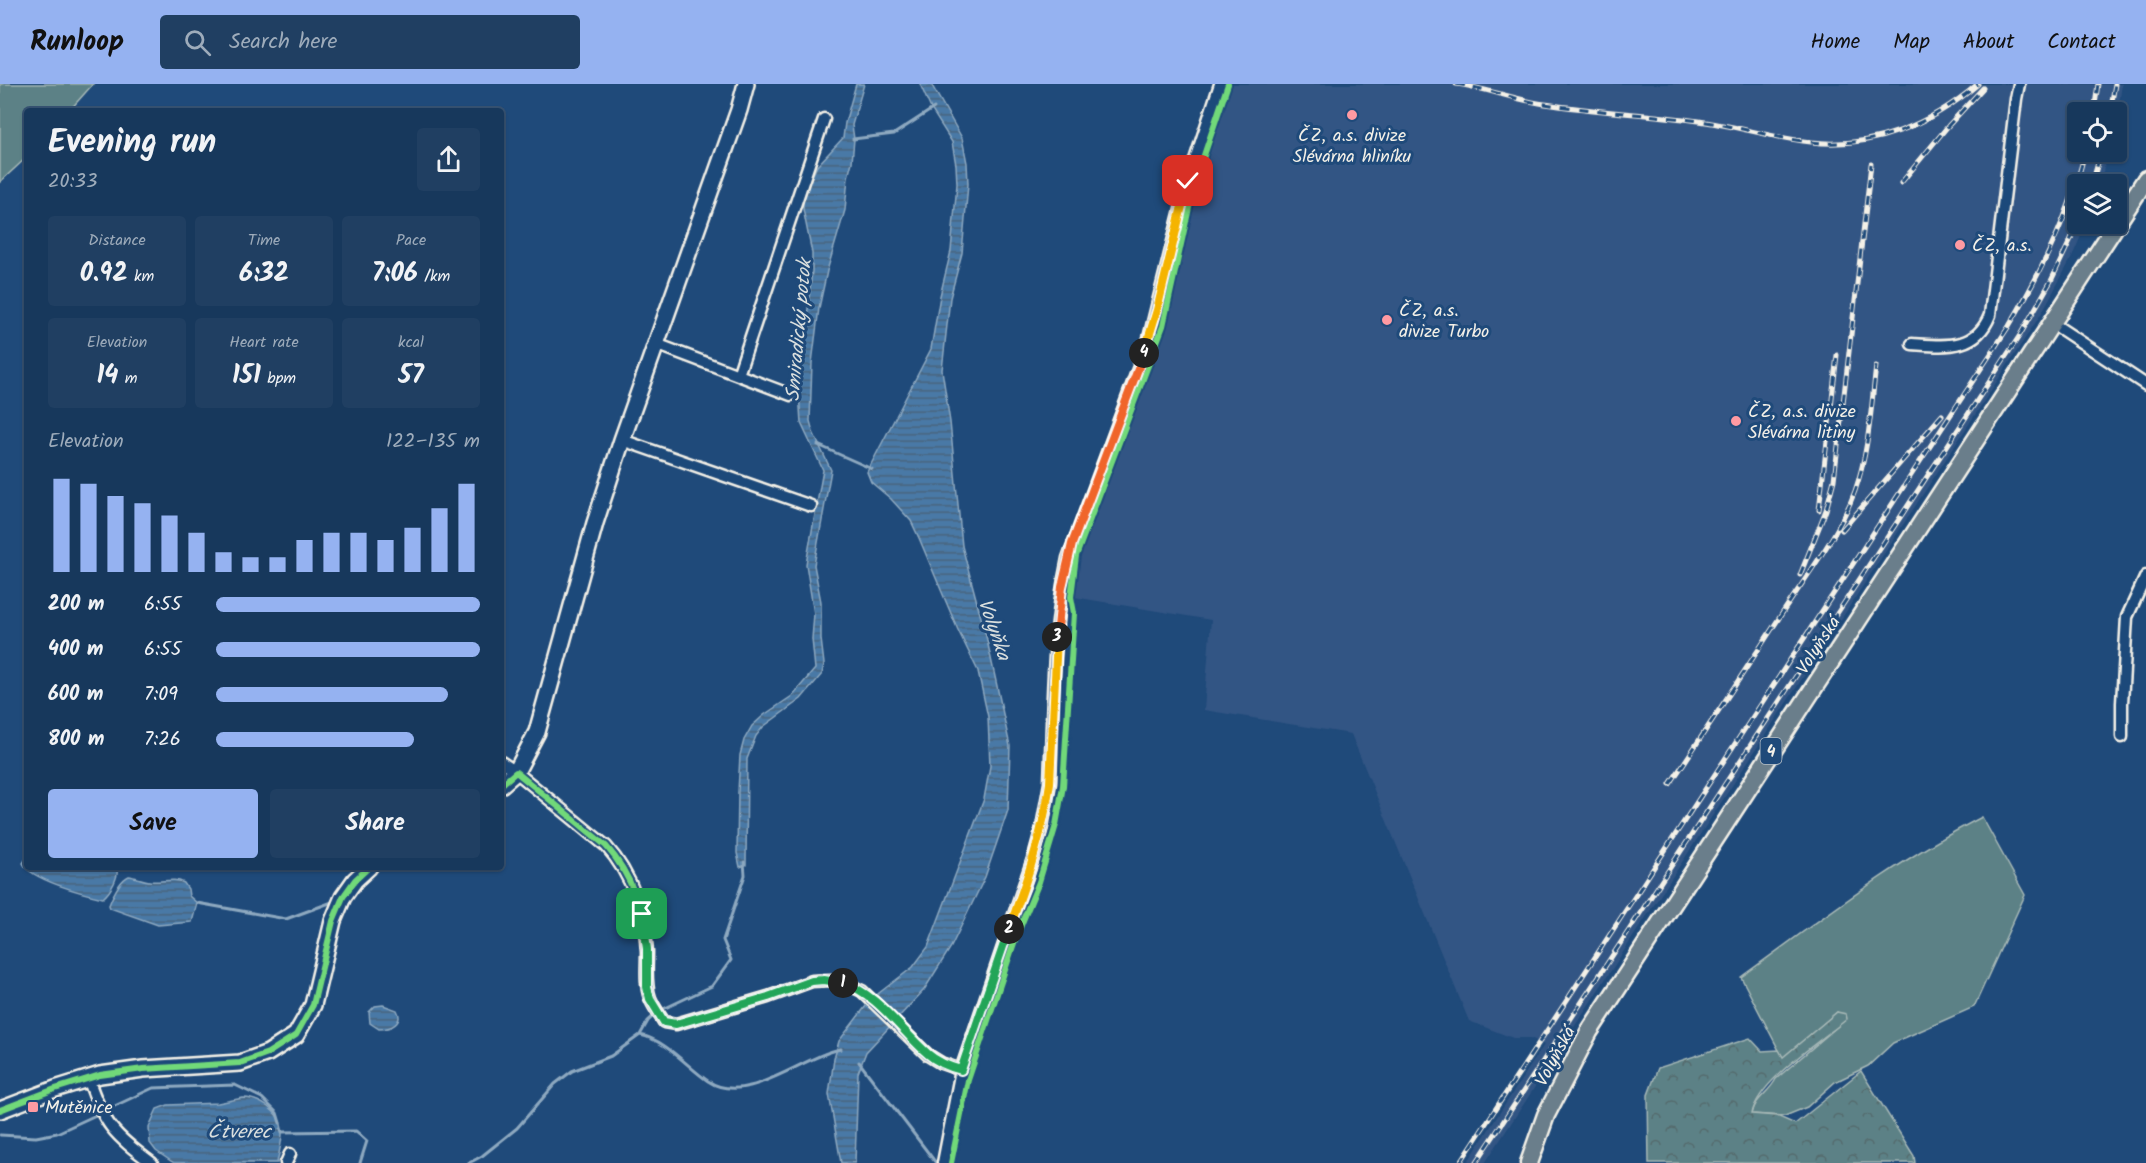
<!DOCTYPE html>
<meta charset="utf-8">
<style>
:root{--surface:#17385c;--page:#203f62;--text:#f1f3f6;--muted:#9eacbb;--line:#365272;--accent:#95b2f1}
body{margin:0;font-family:Kalam,sans-serif;background:var(--page);color:var(--text);height:100vh;display:flex;flex-direction:column;font-size:22px;white-space:nowrap}
*{box-sizing:border-box;margin:0}
p{font-size:20px;color:var(--muted)}
.icon{flex:none;width:33px;height:33px;fill:none;stroke:currentColor;stroke-width:2;stroke-linecap:round;stroke-linejoin:round}
.map{position:relative;flex:1;overflow:hidden}
.side{position:absolute;left:24px;top:24px;width:480px;height:762px;display:flex;flex-direction:column;background:var(--surface);border-radius:6px;box-shadow:0 2px 4px #0004,0 0 0 2px var(--line)}
.side>*{flex:none}
.fabs{position:absolute;left:2067px;top:18px;display:grid;gap:12px}
.fabs a{display:grid;place-items:center;width:60px;height:60px;border-radius:6px;background:var(--surface);box-shadow:0 2px 4px #0004,0 0 0 2px var(--line);font-size:30px}
.pin{position:absolute;display:grid;place-items:center;width:51px;height:51px;color:#fff;margin:-26px;border-radius:12px;box-shadow:0 3px 9px #0006}
.km{position:absolute;width:30px;height:30px;margin:-15px;border-radius:50%;background:#222;color:#fff;font-size:16px;line-height:30px;text-align:center}
.round{display:grid;place-items:center;flex:none;width:63px;height:63px;border-radius:6px;background:var(--page)}
.head{display:flex;align-items:center;justify-content:space-between;height:102px;padding:0 24px}
h1{font-size:33px;font-weight:700;line-height:45px}
.stats{display:grid;grid-template-columns:repeat(3,1fr);gap:9px;height:102px;padding:6px 24px}
.stats div{display:grid;align-content:center;border-radius:6px;background:var(--page);text-align:center}
.stats b{font-size:26px;font-weight:700}
.stats small{font-size:16px;font-weight:400}
.stats p{font-size:16px}
.chart{height:168px;padding:12px 24px}
.chart p{display:flex;justify-content:space-between}
.chart svg{width:100%;height:108px;margin-top:6px;stroke:var(--accent);stroke-width:6}
.cta{display:flex;gap:12px;margin-top:auto;padding:12px 24px}
.cta a{flex:1;height:69px;border-radius:6px;background:var(--accent);color:#111;font-size:24px;font-weight:700;line-height:69px;text-align:center}
.cta a+a{background:var(--page);color:var(--text)}
ul{padding:0 24px;list-style:none;font-size:20px}
li{display:grid;grid-template-columns:96px 72px 1fr;align-items:center;height:45px}
li i{height:15px;border-radius:8px;background:var(--accent)}
header{display:flex;align-items:center;gap:36px;box-sizing:border-box;height:84px;padding:0 30px;background:var(--accent);color:#111}
header strong{font-size:28px}
nav{display:flex;gap:33px;margin-inline-start:auto;font-size:21px}
.search{width:420px;height:54px;background:var(--page);display:flex;align-items:center;gap:15px;box-sizing:border-box;padding:0 21px;border-radius:6px;color:var(--muted);font-size:22px}
.map>svg:first-child{display:block}
</style>
<header>
<strong>Runloop</strong>
<div class="search"><svg class="icon" aria-label="search" viewBox="0 0 24 24"><circle cx="10" cy="10" r="6"/><path d="M15 15l6 6"/></svg>Search here</div>
<nav><a>Home</a><a>Map</a><a>About</a><a>Contact</a></nav>
</header>
<div class="map">
<svg width="2146" height="1079" viewBox="0 0 2146 1079">
<defs>
<pattern id="forest-crowns" width="20" height="18" patternUnits="userSpaceOnUse" patternTransform="scale(1.5)"><rect width="20" height="18" fill="#5c8186"/><path d="M2 6a3 3 0 1 1 6 0M12 15a3 3 0 1 1 6 0" fill="none" stroke="#546a6c"/></pattern>
<pattern id="water-rules" width="6" height="5" patternUnits="userSpaceOnUse" patternTransform="scale(1.5)"><rect width="6" height="5" fill="#4a79a6"/><path d="M0 2.5h6" fill="none" stroke="#4a637b"/></pattern>
</defs>
<rect width="100%" height="100%" fill="#1f4a7a"/>
<filter id="ink" filterUnits="userSpaceOnUse"><feTurbulence type="fractalNoise" baseFrequency=".0167" numOctaves="2"/><feDisplacementMap in="SourceGraphic" scale="12" xChannelSelector="R" yChannelSelector="G"/><feConvolveMatrix kernelMatrix="1 2 1 2 8 2 1 2 1" color-interpolation-filters="sRGB"/></filter>
<g filter="url(#ink)">
<!-- built -->
<path fill="#335584" d="M 1230,0 L 2122,0 L 2117,33 L 2116,28 L 2078,28 L 2078,68 L 2109,68 L 2099,100 L 2078,100 L 2078,140 L 2086,140 L 2071,175 L 2041,230 L 1485,1079 L 1467,1079 L 1544,961 L 1531,954 L 1513,954 L 1469,937 L 1351,650 L 1204,626 L 1211,536 L 1074,513 L 1078,475 L 1166,238 L 1196,103 Z"/>
<!-- green -->
<path fill="#5c8186" stroke="#a8b9b7" stroke-width="1.5" d="M 0,0 L 93,0 L 69,27 L 27,27 L 27,73 L 0,98 Z
M 1982,733 L 2025,811 L 1974,923 L 1893,959 L 1868,982 L 1835,998 L 1807,1023 L 1785,1032 L 1752,1030 C 1755,1014 1769,1009 1776,995 L 1846,935 L 1837,928 L 1783,974 L 1741,893 C 1819,837 1895,777 1982,733 Z"/>
<!-- forest -->
<path fill="url(#forest-crowns)" stroke="#a8b9b7" stroke-width="1.5" d="M 1837,928 L 1846,930 L 1847,935 C 1822,956 1757,998 1752,1030 L 1777,1032 L 1795,1040 L 1861,987 L 1914,1072 L 1915,1079 L 1649,1079 L 1648,1011 L 1658,984 L 1750,954 L 1762,967 L 1779,966 L 1783,973 Z"/>
<!-- water -->
<path fill="url(#water-rules)" stroke="#8ea9c0" stroke-width="1.5" d="M 856,0 L 864,0 L 852,41 L 854,55 L 852,78 L 848,93 L 845,126 L 827,187 L 819,224 L 812,279 L 810,337 L 813,348 L 831,386 L 814,481 L 821,518 L 821,555 L 824,580 L 822,590 L 801,615 L 763,643 L 756,652 L 747,675 L 746,781 L 740,783 L 737,769 L 738,708 L 740,671 L 744,656 L 752,642 L 764,631 L 792,612 L 815,585 L 812,555 L 814,530 L 806,480 L 823,386 L 801,339 L 799,308 L 812,187 L 812,169 L 803,125 L 803,111 L 817,82 L 843,54 L 845,39 Z
M 920,0 L 931,0 L 962,54 L 967,79 L 968,100 L 962,169 L 950,214 L 942,286 L 950,338 L 962,462 L 987,556 L 1010,662 L 1008,726 L 985,793 L 951,863 L 924,906 L 866,968 L 858,989 L 855,1079 L 841,1079 L 829,1010 L 834,975 L 839,957 L 866,922 L 879,909 L 913,883 L 928,863 L 984,715 L 990,682 L 988,633 L 978,587 L 958,546 L 919,454 L 911,437 L 891,415 L 871,398 L 867,388 L 931,265 L 940,212 L 951,167 L 957,100 L 956,81 L 952,58 L 931,25 Z
M 27,773 L 27,783 L 117,783 C 119,793 111,807 103,814 C 85,810 30,796 23,779 Z
M 129,792 C 136,793 142,796 149,797 C 161,799 173,793 184,799 L 188,805 L 189,812 L 197,819 L 192,838 L 158,841 L 110,824 L 109,821 C 113,811 120,796 129,792 Z
M 383,921 L 397,926 C 404,939 391,945 379,945 L 370,939 L 369,928 L 375,922 Z
M 243,1014 C 259,1014 280,1027 282,1045 C 283,1056 279,1068 277,1079 L 174,1079 L 156,1067 L 150,1059 L 149,1043 L 157,1025 L 168,1021 L 218,1019 Z"/>
<g fill="none" stroke-linecap="round" stroke-linejoin="round">
<!-- stream -->
<path stroke="#8ea9c0" stroke-width="3" d="M 853,55 L 894,50 L 934,24
M 818,361 L 872,385
M 197,819 L 286,835 L 335,817
M 640,951 C 666,956 686,982 708,997 C 746,1023 802,972 841,965
M 859,978 L 936,1079
M 104,1027 L 153,1004 L 235,1001 L 262,1014 L 277,1029 L 280,1039
M 281,1045 L 282,1048 L 356,1047 L 367,1057 L 360,1079
M 0,1051 L 36,1053 L 57,1049 L 98,1030
M 469,1079 L 482,1072 L 517,1044 L 555,1000 L 572,987 L 611,972 L 640,951 L 648,937 L 659,927 L 712,902 L 731,876 L 723,856 L 745,791 L 744,778"/>
<!-- street casing -->
<g stroke="#f4f1e8" stroke-width="15">
<path id="street" d="M 2052,239 L 2146,301
M 656,260 L 791,311
M 1912,260 C 1944,262 1976,267 1990,231 L 2016,15 L 2019,0
M 738,291 L 824,35
M 622,356 L 811,422
M 2122,653 L 2122,619 L 2127,533 L 2146,492
M 501,678 L 516,688 L 606,762 C 632,791 645,830 647,868 C 647,883 645,900 650,914 C 653,922 659,930 664,938 L 676,940 L 768,913 L 812,897 L 831,896 L 845,899 L 862,907 L 928,971 L 941,979 L 961,986
M 88,994 C 104,1041 113,1050 152,1079
M 286,1079 L 290,1070
M 943,1079 L 961,986 L 1035,769 L 1042,743 L 1050,699 C 1053,624 1052,547 1068,474 L 1148,258 L 1188,97 L 1220,0"/>
</g>
<!-- secondary casing -->
<g stroke="#f4f1e8" stroke-width="20">
<path id="secondary" d="M 501,701 L 516,688 L 537,648 L 595,439 L 622,356 L 739,26 L 746,0
M 0,1026 L 55,1005 L 100,991 L 143,985 L 240,979 L 268,969 L 296,951 L 313,921 L 333,837 L 343,813 L 355,796 L 369,783"/>
</g>
<!-- primary casing -->
<g stroke="#f4f1e8" stroke-width="21">
<path id="primary" d="M 1529,1079 L 1546,1031 L 1589,948 L 2146,95"/>
</g>
<!-- street -->
<use href="#street" stroke="#1f4a7a" stroke-width="10"/>
<!-- secondary -->
<use href="#secondary" stroke="#1f4a7a" stroke-width="15"/>
<!-- primary -->
<use href="#primary" stroke="#6b7e8b" stroke-width="16"/>
<!-- rail casing -->
<g stroke="#f4f1e8" stroke-width="5">
<path id="rail" d="M 1456,0 C 1486,4 1515,16 1545,20 C 1596,28 1648,30 1699,37 C 1737,42 1773,54 1811,58 C 1874,65 1931,40 1978,0
M 2094,28 L 2098,0
M 2110,28 L 2115,0
M 1901,99 L 1948,42 L 1983,4
M 2092,100 L 2101,68
M 1819,426 L 1837,271
M 1842,446 L 1942,331
M 1800,491 L 1826,426 L 1834,396 L 1871,80
M 1670,700 C 1709,642 1747,583 1785,525 C 1810,487 1839,450 1855,407 C 1869,367 1871,324 1876,282
M 1460,1079 L 2009,242 C 2042,187 2070,130 2085,68
M 1476,1079 L 2020,251 L 2051,197 L 2078,140"/>
</g>
<!-- rail -->
<use href="#rail" stroke="#1f4a7a" stroke-width="3" stroke-dasharray="9" stroke-linecap="butt"/>
<!-- cycleway casing -->
<g stroke="#1f4a7a" stroke-width="10">
<path id="cycleway" d="M 501,701 L 516,688 L 606,762 C 632,791 645,830 647,868 C 647,883 645,900 650,914 C 653,922 659,930 664,938 L 676,940 L 768,913 L 812,897 L 831,896 L 845,899 L 862,907 L 928,971 L 941,979 L 961,986
M 0,1026 L 55,1005 L 100,991 L 143,985 L 240,979 L 268,969 L 296,951 L 313,921 L 333,837 L 343,813 L 355,796 L 369,783
M 951,1079 L 968,996 L 1016,853 L 1039,798 L 1056,741 L 1063,702 L 1074,529 L 1071,513 L 1076,472 L 1163,242 L 1194,101 L 1228,0"/>
</g>
<!-- cycleway -->
<use href="#cycleway" stroke="#71d979" stroke-width="6"/>
</g>
</g>
<g fill="none" stroke-linecap="round" stroke-linejoin="round" filter="url(#ink)">
<!-- split-1 casing -->
<g stroke="#fff" stroke-width="12">
<path id="split-1" d="M 642,830 L 647,865 L 647,903 L 650,915 L 664,938 L 676,940 L 768,913 L 812,897 L 824,896 L 843,899"/>
</g>
<!-- split-2 casing -->
<g stroke="#fff" stroke-width="12">
<path id="split-2" d="M 843,899 C 876,908 902,948 928,970 C 937,978 950,983 961,986 L 1009,845"/>
</g>
<!-- split-3 casing -->
<g stroke="#fff" stroke-width="12">
<path id="split-3" d="M 1009,845 C 1026,798 1043,750 1050,699 L 1057,553"/>
</g>
<!-- split-4 casing -->
<g stroke="#fff" stroke-width="12">
<path id="split-4" d="M 1057,553 L 1062,503 L 1072,460 L 1144,269"/>
</g>
<!-- split-5 casing -->
<g stroke="#fff" stroke-width="12">
<path id="split-5" d="M 1144,269 L 1157,226 L 1188,97"/>
</g>
<!-- split-1 -->
<use href="#split-1" stroke="#22a559" stroke-width="8"/>
<!-- split-2 -->
<use href="#split-2" stroke="#22a559" stroke-width="8"/>
<!-- split-3 -->
<use href="#split-3" stroke="#f5b400" stroke-width="8"/>
<!-- split-4 -->
<use href="#split-4" stroke="#f0652b" stroke-width="8"/>
<!-- split-5 -->
<use href="#split-5" stroke="#f5b400" stroke-width="8"/>
</g>
<!-- markers -->
<g fill="#ff9aa2" stroke="#1f4a7a" stroke-width="2">
<circle cx="1352" cy="31" r="6"/>
<circle cx="1960" cy="161" r="6"/>
<circle cx="1387" cy="236" r="6"/>
<circle cx="1736" cy="337" r="6"/>
<rect x="27" y="1017" width="12" height="12" rx="3"/>
</g>
<g text-anchor="middle" stroke-width="6" stroke-linejoin="round" paint-order="stroke">
<!-- shield labels -->
<rect fill="#1f4a7a" stroke="#b4bfc7" stroke-width="1.5" x="1760.5" y="654" width="21" height="26" rx="4.5"/>
<g font-size="16" font-weight="bold" fill="#f4f1e8">
<text x="1771" y="673">4</text>
</g>
<!-- poi labels -->
<g font-size="18" fill="#f4f1e8" stroke="#1f4a7a" text-anchor="start">
<text x="1352" y="57" text-anchor="middle">ČZ, a.s. divize<tspan x="1352" dy="21">Slévárna hliníku</tspan></text>
<text x="1972" y="167">ČZ, a.s.</text>
<text x="1399" y="232">ČZ, a.s.<tspan x="1399" dy="21">divize Turbo</tspan></text>
<text x="1748" y="333">ČZ, a.s. divize<tspan x="1748" dy="21">Slévárna litiny</tspan></text>
<text x="45" y="1029">Mutěnice</text>
</g>
<!-- street labels -->
<g font-size="18" fill="#f4f1e8" stroke="#1f4a7a">
<text transform="translate(1818 561) rotate(-57)" y="6">Volyňská</text>
<text transform="translate(1555 972) rotate(-62)" y="6">Volyňská</text>
</g>
<!-- water labels -->
<g font-size="20" font-style="italic" fill="#dadfde" stroke="#1f4a7a">
<text transform="translate(798 246) rotate(-85)" y="7">Smiradický potok</text>
<text transform="translate(995 545) rotate(71)" y="7">Volyňka</text>
<text x="239" y="1054">Čtverec</text>
</g>
</g>
</svg>
<div class="fabs">
<a><svg class="icon" aria-label="locate" viewBox="0 0 24 24"><circle cx="12" cy="12" r="6"/><path d="M12 2v4M12 18v4M2 12h4M18 12h4"/></svg></a>
<a><svg class="icon" aria-label="layers" viewBox="0 0 24 24"><path d="M12 4l9 5-9 5-9-5zM3 14l9 5 9-5"/></svg></a>
</div>
<div class="pin" style="left:642px;top:830px;background:#1e9e55"><svg class="icon" aria-label="arrive" viewBox="0 0 24 24"><path d="M6 21V4h12l-3 4 3 4H6"/></svg></div>
<div class="pin" style="left:1188px;top:97px;background:#d93025"><svg class="icon" aria-label="check" viewBox="0 0 24 24"><path d="M5 12l5 5 9-10"/></svg></div>
<b class="km" style="left:843px;top:899px">1</b>
<b class="km" style="left:1009px;top:845px">2</b>
<b class="km" style="left:1057px;top:553px">3</b>
<b class="km" style="left:1144px;top:269px">4</b>
<section class="side">
<div class="head"><div><h1>Evening run</h1><p>20:33</p></div><a class="round"><svg class="icon" aria-label="share" viewBox="0 0 24 24"><path d="M12 15V3M7 8l5-5 5 5M5 13v7h14v-7"/></svg></a></div>
<div class="stats">
<div><p>Distance</p><b>0.92<small> km</small></b></div>
<div><p>Time</p><b>6:32</b></div>
<div><p>Pace</p><b>7:06<small> /km</small></b></div>
</div>
<div class="stats">
<div><p>Elevation</p><b>14<small> m</small></b></div>
<div><p>Heart rate</p><b>151<small> bpm</small></b></div>
<div><p>kcal</p><b>57</b></div>
</div>
<div class="chart"><p><span>Elevation</span>122–135 m</p>
<svg viewBox="0 0 160 44" preserveAspectRatio="none"><path d="M5 44V6M15 44V8M25 44V13M35 44V16M45 44V21M55 44V28M65 44V36M75 44V38M85 44V38M95 44V31M105 44V28M115 44V28M125 44V31M135 44V26M145 44V18M155 44V8"/></svg>
</div>
<ul>
<li><b>200 m</b>6:55<i style="width:100%"></i></li>
<li><b>400 m</b>6:55<i style="width:100%"></i></li>
<li><b>600 m</b>7:09<i style="width:88%"></i></li>
<li><b>800 m</b>7:26<i style="width:75%"></i></li>
</ul>
<div class="cta"><a>Save</a><a>Share</a></div>
</section>
</div>
